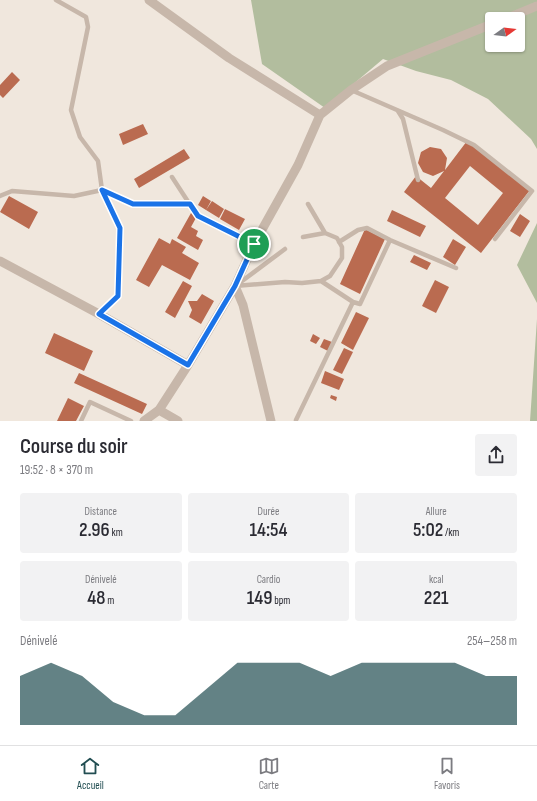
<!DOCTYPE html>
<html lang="fr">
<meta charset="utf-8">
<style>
:root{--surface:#fff;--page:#f2f2f3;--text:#2b2b33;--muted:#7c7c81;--line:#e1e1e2;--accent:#224e52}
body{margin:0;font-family:"Sofia Sans Condensed",sans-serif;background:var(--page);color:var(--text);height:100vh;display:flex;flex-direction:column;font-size:15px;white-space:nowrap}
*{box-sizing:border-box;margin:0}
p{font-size:13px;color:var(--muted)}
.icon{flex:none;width:22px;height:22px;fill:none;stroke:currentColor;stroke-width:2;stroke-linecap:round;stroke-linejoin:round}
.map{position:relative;height:421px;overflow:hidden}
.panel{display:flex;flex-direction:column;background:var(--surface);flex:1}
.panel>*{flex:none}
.needle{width:26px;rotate:75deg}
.controls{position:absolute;left:485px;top:12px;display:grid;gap:8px}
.controls a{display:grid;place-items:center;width:40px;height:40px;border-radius:4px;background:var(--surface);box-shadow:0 1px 3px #0004;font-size:20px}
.pin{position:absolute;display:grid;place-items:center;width:34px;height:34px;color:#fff;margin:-17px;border:2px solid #fff;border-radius:50%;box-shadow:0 1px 4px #0007}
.round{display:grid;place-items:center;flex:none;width:42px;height:42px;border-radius:4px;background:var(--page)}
.summary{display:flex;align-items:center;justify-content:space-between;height:68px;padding:0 20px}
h1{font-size:22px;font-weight:600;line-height:30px}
.figures{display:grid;grid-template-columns:repeat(3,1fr);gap:6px;height:68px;padding:4px 20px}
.figures div{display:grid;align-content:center;border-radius:4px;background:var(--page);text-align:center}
.figures b{font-size:20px;font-weight:600}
.figures small{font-size:11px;font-weight:400}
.figures p{font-size:11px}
.chart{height:112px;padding:8px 20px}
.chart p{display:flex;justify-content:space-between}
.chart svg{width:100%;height:72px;margin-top:4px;fill:var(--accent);opacity:.7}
.dock{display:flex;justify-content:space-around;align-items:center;height:56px;border-top:1px solid var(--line);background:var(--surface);font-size:11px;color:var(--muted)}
.dock a{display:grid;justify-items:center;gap:2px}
.dock .selected{color:var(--accent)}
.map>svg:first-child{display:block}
</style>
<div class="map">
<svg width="537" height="421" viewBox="0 0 537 421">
<rect width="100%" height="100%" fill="#f0e7dd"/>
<!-- green -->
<path fill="#b2bd9e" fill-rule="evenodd" d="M 251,0 L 537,0 L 537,149 L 531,139 L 488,99 L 451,80 L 416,71 L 383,59 L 325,108 L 262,64 ZM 492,19 L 518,19 L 518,45 L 492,45 Z
M 537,223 L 537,303 L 517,265 Z
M 537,319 L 537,421 L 530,421 Z"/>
<!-- building -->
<path fill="#ba6b50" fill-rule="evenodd" d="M 12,72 L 20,80 L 3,98 L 0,95 L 0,85 Z
M 143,124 L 148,134 L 123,145 L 119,134 Z
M 467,141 L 530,190 L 481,253 L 404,192 L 416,176 L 431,188 L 444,171 L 433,176 L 423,172 L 418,163 L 421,152 L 430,147 L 441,149 L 447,158 L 445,170 ZM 470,166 L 503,193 L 478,225 L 445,198 Z
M 184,149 L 190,158 L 139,188 L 134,179 Z
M 9,196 L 38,212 L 29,229 L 0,212 Z
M 203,196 L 211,201 L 206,210 L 198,205 Z
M 212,201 L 224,209 L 219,218 L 206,210 Z
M 225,209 L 245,219 L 239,230 L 220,219 Z
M 392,210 L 426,226 L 420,237 L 387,221 Z
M 191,213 L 197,216 L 191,227 L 198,231 L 196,236 L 203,240 L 198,250 L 177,238 Z
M 520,214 L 530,221 L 520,237 L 510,231 Z
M 365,229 L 385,239 L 360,294 L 340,284 Z
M 159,238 L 170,244 L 172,239 L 186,247 L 182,253 L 199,263 L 190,280 L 162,265 L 149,287 L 136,280 Z
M 453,239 L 466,247 L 455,265 L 443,257 Z
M 414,255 L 431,263 L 427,270 L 410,262 Z
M 435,280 L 449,287 L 436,313 L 422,306 Z
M 183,281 L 192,286 L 175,318 L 165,312 Z
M 202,294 L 214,301 L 201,324 L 189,317 L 192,310 L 188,301 L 197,301 Z
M 356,312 L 369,318 L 353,350 L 341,343 Z
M 54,333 L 93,351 L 84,371 L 45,353 Z
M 313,334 L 320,338 L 316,344 L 310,341 Z
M 324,339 L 332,342 L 328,351 L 320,347 Z
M 344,348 L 353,352 L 342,374 L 333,370 Z
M 325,371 L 344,379 L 339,390 L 321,383 Z
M 79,373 L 147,404 L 142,414 L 74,383 Z
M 331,395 L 337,397 L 336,401 L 330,398 Z
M 68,398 L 84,406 L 76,421 L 57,421 Z"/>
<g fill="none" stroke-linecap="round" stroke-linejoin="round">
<!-- service -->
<path stroke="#c7b7aa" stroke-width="4.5" d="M 56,0 L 86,17 L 88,27 L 71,110 L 80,137 L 98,161 L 102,190 L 120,228 L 118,296 L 99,314
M 351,90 L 443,130 L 474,145 L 532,191 L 495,239
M 398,111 L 403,119 L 418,180
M 172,177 L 198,217 L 254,244
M 0,196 L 12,191 L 74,196 L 102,190 L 133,204 L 190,204
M 308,204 L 325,233
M 339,242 L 358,230 L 367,228 L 390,240 L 456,268
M 238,284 L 285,249
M 235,286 L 285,282 L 302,283 L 321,281 L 330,276 L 342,258 L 342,247 L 337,238 L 325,233 L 303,237
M 353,302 L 360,304 L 390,240
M 296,420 L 353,302 L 321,281
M 81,421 L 90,402 L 131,421"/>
<!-- minor -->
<path stroke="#c7b7aa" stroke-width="9" d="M 149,0 L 229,58 L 320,115
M 505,19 L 537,6
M 0,261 L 99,314 L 188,365
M 235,286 L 243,305 L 271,421
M 159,410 L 178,421
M 144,421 L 159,410 L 188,365 L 235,286 L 254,244 L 298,165 L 320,115 L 351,90 L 387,66 L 492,24"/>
</g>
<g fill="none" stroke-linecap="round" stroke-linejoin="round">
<!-- route casing -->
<g stroke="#fff" stroke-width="8">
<path id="route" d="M 102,190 L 133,204 L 190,204 L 198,216 L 254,244 L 235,286 L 188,365 L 99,314 L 118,296 L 120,228 Z"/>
</g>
<!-- route -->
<use href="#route" stroke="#1a73e8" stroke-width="5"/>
</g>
</svg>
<div class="controls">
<a><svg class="needle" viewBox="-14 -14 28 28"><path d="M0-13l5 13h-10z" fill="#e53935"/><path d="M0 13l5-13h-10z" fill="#7c7c81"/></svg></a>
</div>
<div class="pin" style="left:254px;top:244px;background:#1e9e55"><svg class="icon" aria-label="arrive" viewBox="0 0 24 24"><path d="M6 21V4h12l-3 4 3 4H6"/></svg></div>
</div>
<section class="panel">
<div class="summary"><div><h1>Course du soir</h1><p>19:52 · 8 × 370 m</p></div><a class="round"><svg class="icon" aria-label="share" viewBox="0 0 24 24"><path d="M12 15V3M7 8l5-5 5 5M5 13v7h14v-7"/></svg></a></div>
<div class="figures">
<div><p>Distance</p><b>2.96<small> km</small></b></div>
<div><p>Durée</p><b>14:54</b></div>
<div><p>Allure</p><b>5:02<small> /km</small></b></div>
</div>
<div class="figures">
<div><p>Dénivelé</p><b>48<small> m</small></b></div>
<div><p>Cardio</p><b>149<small> bpm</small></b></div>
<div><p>kcal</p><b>221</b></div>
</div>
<div class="chart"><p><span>Dénivelé</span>254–258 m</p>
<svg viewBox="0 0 160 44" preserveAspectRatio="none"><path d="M0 44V14L10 6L20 14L30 30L40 38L50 38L60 22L70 6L80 6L90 6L100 14L110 6L120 6L130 6L140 6L150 14L160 14V44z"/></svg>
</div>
</section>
<nav class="dock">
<a class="selected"><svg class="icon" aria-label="home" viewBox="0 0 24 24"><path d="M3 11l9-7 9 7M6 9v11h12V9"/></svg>Accueil</a>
<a><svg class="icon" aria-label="map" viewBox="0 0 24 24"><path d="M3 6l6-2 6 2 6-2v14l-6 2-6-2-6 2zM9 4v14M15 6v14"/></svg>Carte</a>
<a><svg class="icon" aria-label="saved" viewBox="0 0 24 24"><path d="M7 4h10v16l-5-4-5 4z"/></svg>Favoris</a>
</nav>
